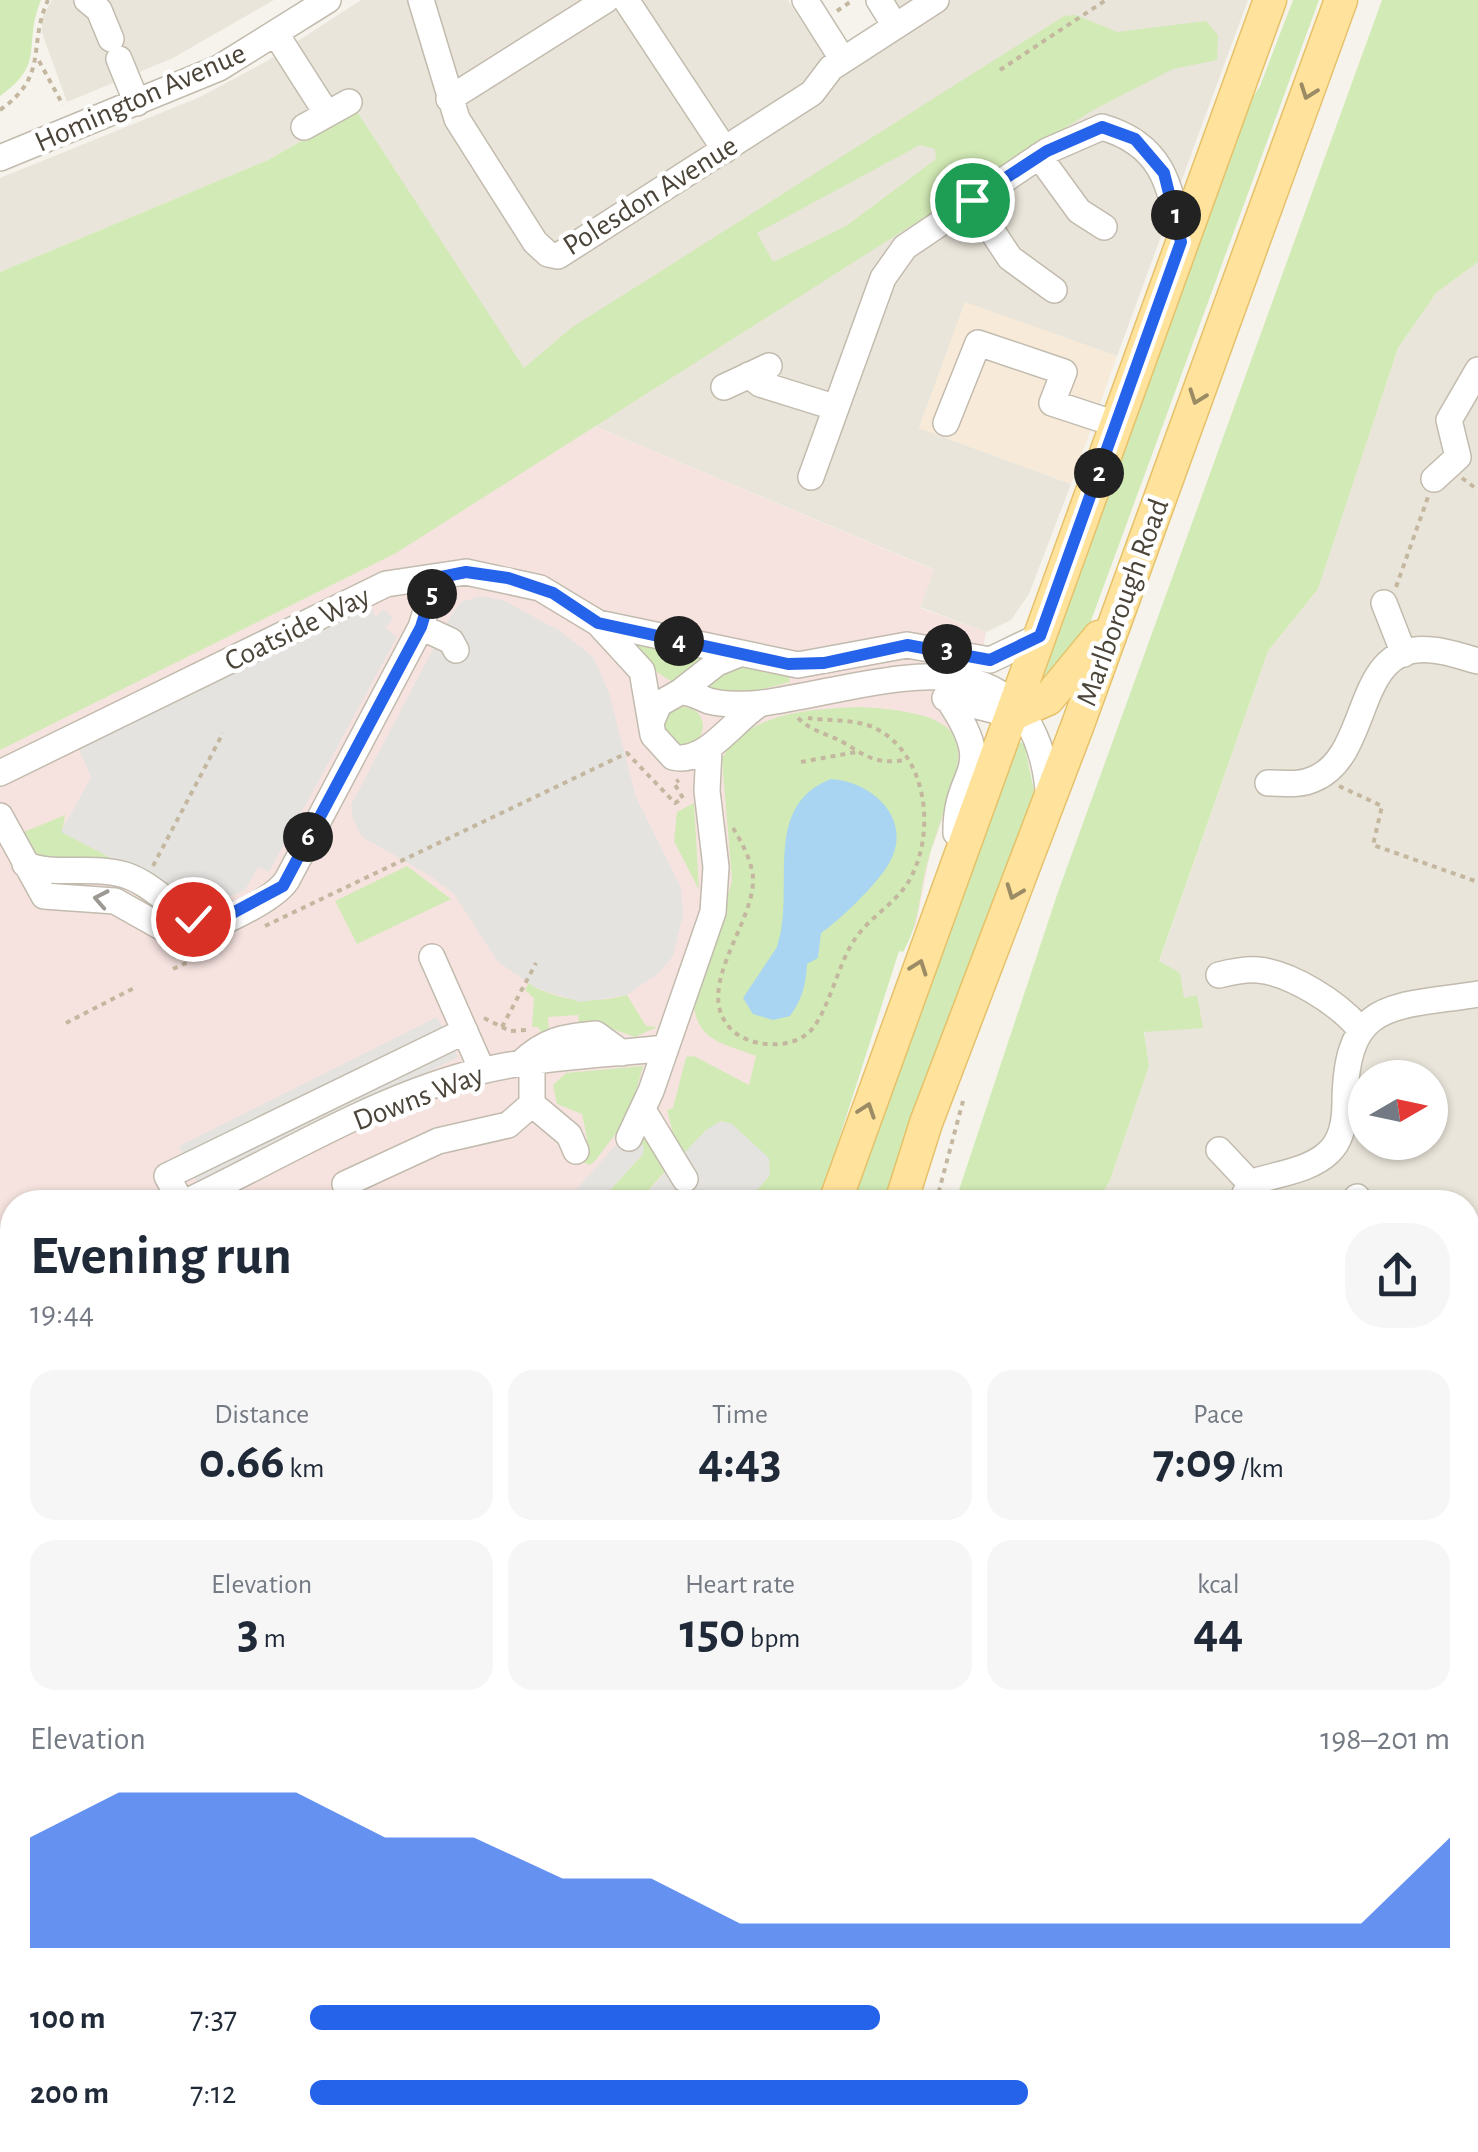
<!DOCTYPE html>
<meta charset="utf-8">
<style>
:root{--surface:#fff;--page:#f6f6f7;--text:#1f2937;--muted:#747a83;--accent:#2563eb}
body{margin:0;font-family:"Alegreya Sans",sans-serif;background:var(--page);color:var(--text);height:100vh;display:flex;flex-direction:column;font-size:38px;white-space:nowrap}
*{box-sizing:border-box;margin:0}
p{font-size:32px;color:var(--muted)}
.icon{flex:none;width:55px;height:55px;fill:none;stroke:currentColor;stroke-width:2;stroke-linecap:round;stroke-linejoin:round}
.map{position:relative;flex:1;overflow:hidden}
.sheet{position:absolute;left:0px;top:1190px;width:1480px;height:962px;display:flex;flex-direction:column;background:var(--surface);border-radius:40px 40px 0 0;box-shadow:0 2px 8px #0004}
.sheet>*{flex:none}
.needle{width:65px;rotate:81deg}
.tools{position:absolute;left:1348px;top:1060px;display:grid;gap:20px}
.tools a{display:grid;place-items:center;width:100px;height:100px;border-radius:50%;background:var(--surface);box-shadow:0 2px 8px #0004;font-size:50px}
.pin{position:absolute;display:grid;place-items:center;width:85px;height:85px;color:#fff;margin:-42px;border:5px solid #fff;border-radius:50%;box-shadow:0 2px 10px #0007}
.km{position:absolute;width:50px;height:50px;margin:-25px;border-radius:50%;background:#222;color:#fff;font-size:28px;line-height:50px;text-align:center}
.round{display:grid;place-items:center;flex:none;width:105px;height:105px;border-radius:40px;background:var(--page)}
.overview{display:flex;align-items:center;justify-content:space-between;height:170px;padding:0 30px}
h1{font-size:55px;font-weight:700;line-height:75px}
.figures{display:grid;grid-template-columns:repeat(3,1fr);gap:15px;height:170px;padding:10px 30px}
.figures div{display:grid;align-content:center;border-radius:25px;background:var(--page);text-align:center}
.figures b{font-size:50px;font-weight:700}
.figures small{font-size:28px;font-weight:400}
.figures p{font-size:28px}
.chart{height:280px;padding:20px 30px}
.chart p{display:flex;justify-content:space-between}
.chart svg{width:100%;height:180px;margin-top:10px;fill:var(--accent);opacity:.7}
ul{padding:0 30px;list-style:none;font-size:32px}
li{display:grid;grid-template-columns:160px 120px 1fr;align-items:center;height:75px}
li i{height:25px;border-radius:12px;background:var(--accent)}
.map>svg:first-child{display:block}
</style>
<div class="map">
<svg width="1478" height="2152" viewBox="0 0 1478 2152">
<rect width="100%" height="100%" fill="#f6f3ec"/>
<!-- residential -->
<path fill="#eae5da" fill-rule="evenodd" d="M 52,0 L 274,0 L 173,58 L 67,102 L 42,33 L 42,18 Z
M 361,0 L 788,0 L 826,59 L 899,14 L 891,0 L 1248,0 L 1117,356 L 965,303 L 919,428 L 1071,484 L 1029,594 L 1011,620 L 986,632 L 920,607 L 933,569 L 573,417 L 523,369 L 356,110 L 268,160 L 0,272 L 0,178 L 200,97 L 267,61 Z
M 1478,262 L 1478,1604 L 1468,1604 L 1468,1202 L 1098,1202 L 1110,1180 L 1149,1066 L 1144,1030 L 1159,962 L 1268,651 L 1318,589 L 1398,348 L 1436,293 ZM 1365,1078 L 1430,1078 L 1430,1142 L 1365,1142 Z"/>
<!-- commercial -->
<path fill="#f7ead8" d="M 965,302 L 1117,356 L 1071,484 L 919,428 Z"/>
<!-- medical -->
<path fill="#f6e3e0" d="M 573,417 L 934,570 L 920,608 L 986,632 L 959,773 L 930,854 L 916,926 L 898,951 L 814,1202 L 12,1202 L 12,1788 L 0,1790 L 0,699 Z"/>
<!-- green -->
<path fill="#d2eab5" fill-rule="evenodd" d="M 0,0 L 41,0 C 22,46 47,63 0,96 Z
M 1293,0 L 1319,0 L 1085,637 L 1044,683 L 1035,677 L 1243,113 L 1260,86 Z
M 1382,0 L 1478,0 L 1478,262 L 1436,293 L 1398,348 L 1318,589 L 1268,651 L 1159,961 L 1180,973 L 1184,998 L 1197,995 L 1203,1028 L 1144,1032 L 1149,1066 L 1110,1180 L 1098,1202 L 955,1202 L 1058,892 Z
M 1076,15 L 1117,32 L 1206,21 L 1218,35 L 1217,60 L 1173,69 L 1093,110 L 396,553 L 0,750 L 0,272 L 268,160 L 356,110 L 524,368 L 571,328 L 1064,16 ZM 920,145 L 935,149 L 936,159 L 846,226 L 773,262 L 757,233 Z
M 629,638 L 711,655 L 677,685 L 649,667 Z
M 725,664 L 788,670 L 790,682 L 750,692 L 711,691 L 702,682 Z
M 859,707 C 999,714 959,758 929,857 C 919,889 921,922 903,952 L 899,951 L 819,1202 L 746,1202 L 770,1175 L 679,1157 L 667,1110 L 673,1108 L 686,1057 L 694,1056 L 749,1085 L 756,1056 C 727,1044 699,1043 694,1007 L 732,881 L 722,759 C 746,712 812,709 859,707 Z
M665 726a19 19 0 1 1 38 0a19 19 0 1 1-38 0Z
M 1014,742 L 1024,743 L 1034,790 L 1032,817 L 972,956 L 885,1202 L 846,1202 Z
M 694,803 L 699,890 L 674,841 L 677,812 Z
M 65,815 L 62,832 L 143,875 L 31,854 L 19,834 Z
M 407,866 L 451,899 L 357,944 L 335,901 Z
M 535,971 L 532,986 C 565,1002 592,1004 627,995 L 646,1026 L 657,1027 L 635,1037 L 604,1026 L 580,1031 L 578,1015 L 548,1017 L 549,1034 L 544,1037 L 538,1027 L 532,1027 L 534,998 L 525,990 Z
M 643,1066 L 629,1116 L 595,1161 L 590,1165 L 582,1162 L 587,1138 L 582,1114 L 557,1104 L 553,1085 L 566,1073 Z
M 646,1133 L 670,1166 L 638,1202 L 599,1202 L 643,1154 L 639,1143 Z
M 1468,1604 L 1478,1604 L 1478,1736 L 1468,1736 Z
M 1478,1916 L 1478,1942 L 1470,1943 L 1478,2027 L 1472,2045 L 1478,2058 L 1478,2152 L 924,2152 L 919,2140 L 1468,2140 L 1468,1917 Z
M 352,2140 L 633,2140 L 629,2152 L 357,2152 Z"/>
<!-- parking -->
<path fill="#e5e3e0" d="M 481,596 L 503,600 L 560,631 L 593,657 L 609,693 L 636,797 L 681,888 L 683,915 L 673,956 L 660,972 L 627,995 L 580,1002 L 534,987 L 497,961 L 455,895 L 429,875 L 362,837 L 353,819 L 351,805 L 451,615 L 461,602 Z
M 371,607 L 376,618 L 382,609 L 393,617 L 386,628 L 397,637 L 269,872 L 258,867 L 245,890 L 222,900 L 216,897 L 210,908 L 61,832 L 91,777 L 79,749 Z
M 437,1017 L 458,1057 L 199,1187 L 179,1146 Z
M 720,1121 L 732,1124 L 769,1158 L 770,1175 L 746,1202 L 638,1202 L 705,1131 Z
M 624,1136 L 644,1146 L 643,1154 L 599,1202 L 565,1202 Z
M 12,1331 L 12,1489 L 0,1496 L 0,1337 Z
M 0,1581 L 12,1606 L 12,1762 L 0,1764 Z"/>
<!-- water -->
<path fill="#a9d4f2" d="M 831,779 C 874,782 915,821 888,865 C 876,885 840,920 821,933 L 818,958 L 807,964 C 806,983 803,998 790,1016 L 773,1020 L 753,1014 L 743,998 L 777,947 L 781,931 C 791,877 766,804 831,779 Z"/>
<g fill="none" stroke-linecap="round" stroke-linejoin="round">
<!-- minor casing -->
<g stroke="#c2bbae" stroke-width="28">
<path id="minor" d="M 87,0 L 99,10 L 111,39
M 421,0 L 457,119 L 535,242 L 548,254 L 558,256 L 812,93 L 831,68 L 936,0
M 626,0 L 725,150
M 805,0 L 843,60
M 879,0 L 895,26
M 276,34 L 327,114
M 119,59 L 137,103
M 449,99 L 606,0
M 304,127 L 349,102
M 1039,156 L 1079,211 L 1104,227
M 0,158 L 219,68 L 328,0
M 972,201 L 1010,258 L 1054,290
M 749,375 L 760,384 L 834,407
M 724,387 L 769,366
M 946,423 L 978,343 L 1064,372 L 1052,403 L 1116,424
M 811,477 L 883,278 L 905,247 L 1047,151 L 1102,127 C 1164,145 1170,186 1181,242
M 1434,479 L 1458,457 L 1449,420 L 1478,370
M 1384,603 L 1404,654
M 598,623 L 798,665 L 907,645 L 990,660 L 1040,636
M 421,627 L 451,641 L 456,650
M 680,692 L 717,663 L 737,655
M 945,698 L 1012,715
M 948,699 C 999,775 955,766 956,833
M 651,723 L 659,704 L 680,692 C 693,692 698,697 709,701 C 724,705 748,705 763,703 C 879,687 1035,618 1049,799
M 0,773 L 386,584 L 466,572 L 540,588 L 598,623 L 642,671 L 653,735 L 673,757 C 706,765 733,720 761,703
M 1268,783 C 1284,783 1299,786 1314,779 C 1373,755 1352,641 1432,650 C 1447,651 1463,657 1478,661
M 0,816 L 44,896 L 115,901 L 179,937 C 205,932 273,902 287,880 L 421,627 L 436,579
M 25,864 C 51,877 93,865 125,875 C 157,885 180,920 212,924
M 432,957 L 482,1070
M 1219,975 C 1231,972 1245,969 1258,970 C 1291,973 1338,1003 1359,1028
M 532,1061 L 532,1104 L 569,1135 L 576,1151
M 521,1063 C 545,1040 563,1037 596,1034 L 622,1053
M 643,1110 L 685,1179
M 629,1138 L 651,1091 L 713,912 L 716,867 L 707,791 L 709,749
M 1219,1150 L 1250,1183
M 345,1184 L 438,1141 L 508,1125 L 532,1104
M 1357,1197 L 1361,1202
M 181,1202 L 167,1176 L 465,1031
M 186,1202 C 274,1160 362,1106 455,1078 C 523,1057 596,1056 666,1048
M 1241,1202 L 1250,1183 C 1275,1174 1310,1171 1329,1152 C 1342,1140 1345,1118 1345,1102 C 1346,998 1393,1008 1478,994
M 1468,1238 L 1478,1236
M 0,1308 L 12,1300
M 1468,1469 L 1478,1476
M 0,1607 L 12,1633
M 869,2140 L 882,2152"/>
</g>
<!-- major casing -->
<g stroke="#e6c16a" stroke-width="35">
<path id="major" d="M 1012,715 L 1048,699 L 1099,637
M 835,1202 L 1270,0
M 901,1202 L 926,1123 L 1077,727 L 1341,0
M 660,2152 L 670,2140"/>
</g>
<!-- highway casing -->
<g stroke="#e0a43c" stroke-width="40">
<path id="highway" d="M 1468,1762 L 1478,1762
M 1468,1819 L 1478,1818
M 0,1832 L 12,1831
M 1468,1852 L 1478,1851
M 0,1887 L 12,1887
M 1468,1905 L 1478,1904
M 0,1919 L 12,1919
M 0,1976 L 12,1975"/>
</g>
<!-- path -->
<path stroke="#c4b79f" stroke-width="4" stroke-dasharray="5 5" stroke-linecap="butt" d="M 837,11 L 853,0
M 39,61 L 63,105
M 1000,70 L 1106,0
M 0,110 C 50,75 27,46 48,0
M 1462,478 L 1478,490
M 1396,587 L 1428,497
M 798,718 C 813,733 830,734 846,744 C 868,758 878,764 905,760
M 801,762 L 856,752
M 1339,786 L 1382,806 L 1373,845 L 1478,882
M 733,828 C 742,843 752,861 753,878 C 755,923 693,988 730,1028 C 747,1047 787,1050 807,1034 C 827,1019 838,962 855,939 C 869,918 893,905 907,884 C 937,837 929,755 875,728 C 856,719 829,721 808,718
M 153,866 L 223,733
M 265,926 L 627,753 L 675,803 L 683,798 L 674,783 L 679,780
M 173,969 L 211,951
M 484,1018 L 510,1031 L 527,1030
M 66,1023 L 136,987
M 502,1027 L 536,963
M 936,1202 L 963,1101
M 1468,1371 L 1478,1369
M 0,1499 L 12,1493
M 903,2140 L 906,2152"/>
<!-- minor -->
<use href="#minor" stroke="#fff" stroke-width="25"/>
<!-- major -->
<use href="#major" stroke="#ffe39c" stroke-width="32"/>
<!-- highway -->
<use href="#highway" stroke="#ffcf6e" stroke-width="38"/>
</g>
<!-- one-way arrows -->
<defs><path id="oneway-chevron" d="M-2-3.5L2.5 0L-2 3.5" fill="none" stroke-width="1.6" stroke-linecap="round" stroke-linejoin="round" transform="scale(2.5)"/></defs>
<g stroke="#9c8c66">
<use href="#oneway-chevron" transform="translate(1308 92) rotate(110)"/>
<use href="#oneway-chevron" transform="translate(1197 397) rotate(110)"/>
<use href="#oneway-chevron" transform="translate(1014 892) rotate(111)"/>
<use href="#oneway-chevron" transform="translate(919 967) rotate(-70)"/>
<use href="#oneway-chevron" transform="translate(867 1110) rotate(-71)"/>
</g>
<use stroke="#9c9892" href="#oneway-chevron" transform="translate(101 899) rotate(-169)"/>
<g fill="none" stroke-linecap="round" stroke-linejoin="round">
<!-- route casing -->
<g stroke="#fff" stroke-width="20">
<path id="route" d="M 193,919 L 212,924 L 283,886 L 421,627 L 436,578 L 466,572 L 508,578 L 553,593 L 598,623 L 788,664 L 824,663 L 907,645 L 990,660 L 1040,636 L 1181,242 L 1164,173 L 1135,139 L 1102,127 L 1047,151 L 972,200"/>
</g>
<!-- route -->
<use href="#route" stroke="#2563eb" stroke-width="12"/>
</g>
<g text-anchor="middle" stroke-width="9" stroke-linejoin="round" paint-order="stroke">
<!-- street labels -->
<g font-size="30" fill="#4b4439" stroke="#fff">
<text transform="translate(140 97) rotate(-24)" y="10">Homington Avenue</text>
<text transform="translate(650 195) rotate(-32)" y="10">Polesdon Avenue</text>
<text transform="translate(1122 602) rotate(-70)" y="10">Marlborough Road</text>
<text transform="translate(297 628) rotate(-26)" y="10">Coatside Way</text>
<text transform="translate(418 1097) rotate(-21)" y="10">Downs Way</text>
</g>
</g>
</svg>
<div class="tools">
<a><svg class="needle" viewBox="-14 -14 28 28"><path d="M0-13l5 13h-10z" fill="#e53935"/><path d="M0 13l5-13h-10z" fill="#747a83"/></svg></a>
</div>
<div class="pin" style="left:972px;top:200px;background:#1e9e55"><svg class="icon" aria-label="arrive" viewBox="0 0 24 24"><path d="M6 21V4h12l-3 4 3 4H6"/></svg></div>
<div class="pin" style="left:193px;top:919px;background:#d93025"><svg class="icon" aria-label="check" viewBox="0 0 24 24"><path d="M5 12l5 5 9-10"/></svg></div>
<b class="km" style="left:1176px;top:215px">1</b>
<b class="km" style="left:1099px;top:473px">2</b>
<b class="km" style="left:947px;top:649px">3</b>
<b class="km" style="left:679px;top:641px">4</b>
<b class="km" style="left:432px;top:594px">5</b>
<b class="km" style="left:308px;top:837px">6</b>
<section class="sheet">
<div class="overview"><div><h1>Evening run</h1><p>19:44</p></div><a class="round"><svg class="icon" aria-label="share" viewBox="0 0 24 24"><path d="M12 15V3M7 8l5-5 5 5M5 13v7h14v-7"/></svg></a></div>
<div class="figures">
<div><p>Distance</p><b>0.66<small> km</small></b></div>
<div><p>Time</p><b>4:43</b></div>
<div><p>Pace</p><b>7:09<small> /km</small></b></div>
</div>
<div class="figures">
<div><p>Elevation</p><b>3<small> m</small></b></div>
<div><p>Heart rate</p><b>150<small> bpm</small></b></div>
<div><p>kcal</p><b>44</b></div>
</div>
<div class="chart"><p><span>Elevation</span>198–201 m</p>
<svg viewBox="0 0 160 44" preserveAspectRatio="none"><path d="M0 44V17L10 6L20 6L30 6L40 17L50 17L60 27L70 27L80 38L90 38L100 38L110 38L120 38L130 38L140 38L150 38L160 17V44z"/></svg>
</div>
<ul>
<li><b>100 m</b>7:37<i style="width:50%"></i></li>
<li><b>200 m</b>7:12<i style="width:63%"></i></li>
</ul>
</section>
</div>
